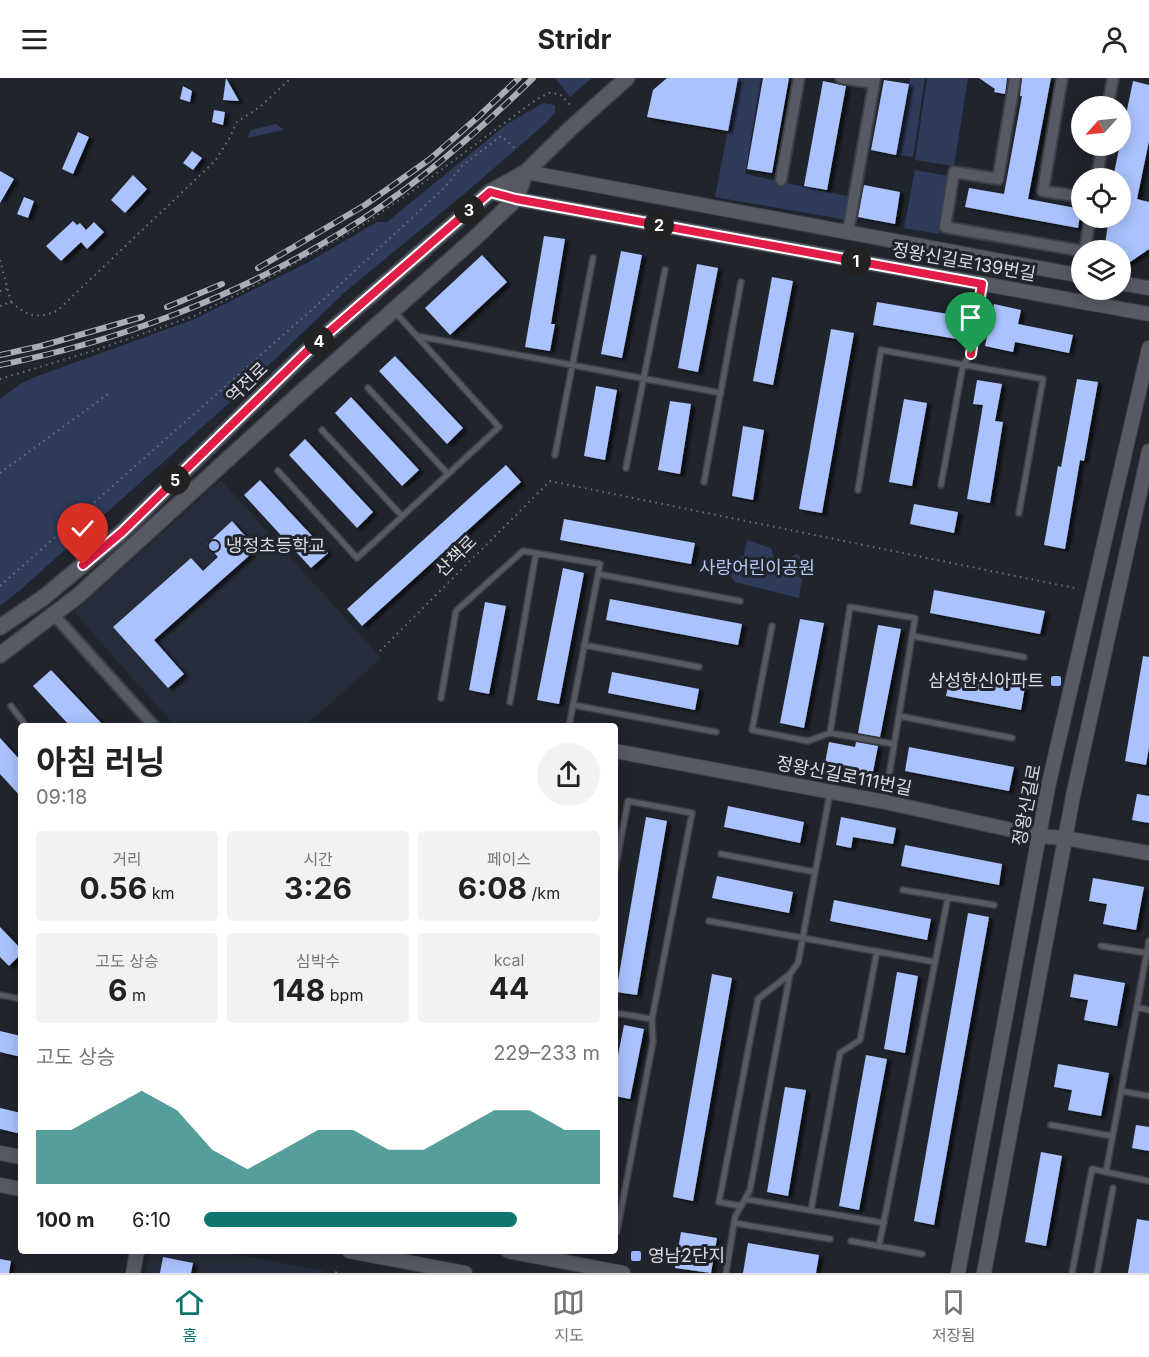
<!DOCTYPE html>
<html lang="ko">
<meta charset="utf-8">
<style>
:root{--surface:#fff;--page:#f2f2f2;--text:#222;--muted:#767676;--line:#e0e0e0;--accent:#0f766e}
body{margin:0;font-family:Inter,"Noto Sans KR",sans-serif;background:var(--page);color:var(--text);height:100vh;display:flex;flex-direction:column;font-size:22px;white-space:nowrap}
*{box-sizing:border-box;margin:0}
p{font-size:20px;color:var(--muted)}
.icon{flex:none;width:33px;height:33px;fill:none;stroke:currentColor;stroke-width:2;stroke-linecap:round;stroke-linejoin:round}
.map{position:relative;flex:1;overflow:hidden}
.sheet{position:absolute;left:18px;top:645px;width:600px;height:531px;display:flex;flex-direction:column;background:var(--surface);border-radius:6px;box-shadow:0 3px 15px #0003}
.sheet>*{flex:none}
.needle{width:39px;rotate:243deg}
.fabs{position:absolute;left:1071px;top:18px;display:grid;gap:12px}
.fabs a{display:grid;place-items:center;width:60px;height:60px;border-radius:50%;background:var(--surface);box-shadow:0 3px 15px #0003;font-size:30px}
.pin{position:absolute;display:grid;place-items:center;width:51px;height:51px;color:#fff;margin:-62px -26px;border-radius:50% 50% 50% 0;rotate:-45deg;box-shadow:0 0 6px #0007}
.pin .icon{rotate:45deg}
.km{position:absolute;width:30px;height:30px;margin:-15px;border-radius:50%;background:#222;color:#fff;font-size:16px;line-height:30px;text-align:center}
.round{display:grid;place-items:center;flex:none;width:63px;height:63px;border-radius:32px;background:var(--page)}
.headline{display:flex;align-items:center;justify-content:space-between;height:102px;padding:0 18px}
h1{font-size:33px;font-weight:700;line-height:45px}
.figures{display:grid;grid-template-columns:repeat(3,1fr);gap:9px;height:102px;padding:6px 18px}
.figures div{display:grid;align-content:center;border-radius:6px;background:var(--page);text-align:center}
.figures b{font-size:30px;font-weight:700}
.figures small{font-size:16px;font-weight:400}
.figures p{font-size:16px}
.chart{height:168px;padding:12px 18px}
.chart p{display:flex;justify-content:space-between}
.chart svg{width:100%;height:108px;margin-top:6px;fill:var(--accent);opacity:.7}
ul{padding:0 18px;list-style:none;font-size:20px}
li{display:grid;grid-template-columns:96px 72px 1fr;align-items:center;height:45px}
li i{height:15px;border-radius:8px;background:var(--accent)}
header{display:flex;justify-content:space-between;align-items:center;height:78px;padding:0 18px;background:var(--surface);font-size:27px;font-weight:700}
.tabs{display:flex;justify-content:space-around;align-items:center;height:84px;border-top:2px solid var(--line);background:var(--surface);font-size:16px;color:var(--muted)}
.tabs a{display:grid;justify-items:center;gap:3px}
.tabs .current{color:var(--accent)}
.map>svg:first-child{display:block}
</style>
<header><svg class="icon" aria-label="menu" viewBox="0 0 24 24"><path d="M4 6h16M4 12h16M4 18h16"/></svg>Stridr<svg class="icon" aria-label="person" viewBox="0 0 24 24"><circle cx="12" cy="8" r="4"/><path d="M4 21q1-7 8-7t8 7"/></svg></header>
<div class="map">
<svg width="1149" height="1195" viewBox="0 0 1149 1195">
<defs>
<filter id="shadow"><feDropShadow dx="4.5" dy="2.5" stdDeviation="1.5" flood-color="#0009"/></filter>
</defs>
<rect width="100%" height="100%" fill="#20242c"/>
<!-- built -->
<path fill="#272c3a" d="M 221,402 L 381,580 L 305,648 L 175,648 L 74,534 Z
M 150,1173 L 218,1173 L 324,1193 L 324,1195 L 146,1195 Z"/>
<!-- green -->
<path fill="#2f3b5b" d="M 555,0 L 592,0 L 570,19 Z
M 738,0 L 761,0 L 745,96 L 851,119 L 847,142 L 715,119 Z
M 910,0 L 925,0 L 913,79 L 896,77 Z
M 927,0 L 968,0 L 954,88 L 915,82 Z
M 543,25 L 555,27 L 555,34 L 546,45 L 477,105 L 344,215 L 227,327 L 19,513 L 0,528 L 0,321 L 20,306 L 35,299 L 195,241 L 307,185 L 377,144 L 387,144 L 507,46 Z
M 276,46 L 284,52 L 247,60 L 251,52 Z
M 915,92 L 949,98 L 939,156 L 904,150 Z
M 747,462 L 771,470 L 775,484 L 798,476 L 804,486 L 799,520 L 735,504 L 730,497 L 731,487 L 744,477 Z"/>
<!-- building -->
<path fill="#aac2fd" filter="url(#shadow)" d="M 226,0 L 239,23 L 223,22 Z
M 667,0 L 738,0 L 728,53 L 647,39 L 653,12 Z
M 763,0 L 789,0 L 772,95 L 747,91 Z
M 979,0 L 1007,0 L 1005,16 L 994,14 L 995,11 Z
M 1022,0 L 1051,0 L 1028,121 L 1081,131 L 1078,150 L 965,129 L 969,110 L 1004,116 L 1022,18 L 1020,18 Z
M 884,2 L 909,6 L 896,77 L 871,72 Z
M 823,3 L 846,8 L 827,112 L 804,108 Z
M 1133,3 L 1149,7 L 1149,63 L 1137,121 L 1149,124 L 1149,171 L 1120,191 L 1120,172 L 1104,172 L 1109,140 L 1120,140 L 1120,100 L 1113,100 Z
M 183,8 L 192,13 L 190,24 L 180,21 Z
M 214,32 L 225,34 L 223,47 L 212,44 Z
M 78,54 L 89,59 L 73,96 L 62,91 Z
M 192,73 L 202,80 L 193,92 L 183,85 Z
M 0,93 L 14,101 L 0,125 Z
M 133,97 L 147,111 L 125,135 L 111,122 Z
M 864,107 L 900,114 L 895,146 L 858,139 Z
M 24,119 L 34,123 L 28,140 L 17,136 Z
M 73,143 L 77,147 L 80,145 L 86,152 L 94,144 L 104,154 L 87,171 L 81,164 L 61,183 L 46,168 Z
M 544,158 L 565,161 L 551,246 L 555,246 L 550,273 L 525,269 Z
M 621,173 L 642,177 L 622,280 L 601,276 Z
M 482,177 L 507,204 L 450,257 L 425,230 Z
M 697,186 L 718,190 L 698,294 L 678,290 Z
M 772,199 L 793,203 L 773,307 L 753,303 Z
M 877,224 L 960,238 L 957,261 L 873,247 Z
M 994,226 L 1021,232 L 1018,246 L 1073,257 L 1069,275 L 1015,264 L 1013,274 L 985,268 Z
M 831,251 L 854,255 L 822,435 L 799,431 Z
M 395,278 L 463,350 L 447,366 L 379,293 Z
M 1077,301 L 1098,304 L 1084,383 L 1080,382 L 1065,471 L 1044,467 L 1058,388 L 1061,389 Z
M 977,302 L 1002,306 L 995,343 L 1003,344 L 990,425 L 967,421 L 983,327 L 973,326 Z
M 596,308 L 617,312 L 605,382 L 584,378 Z
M 351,319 L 419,392 L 402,408 L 335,335 Z
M 904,321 L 927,325 L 912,408 L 889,404 Z
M 670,323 L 691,326 L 680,396 L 658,392 Z
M 743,348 L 764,352 L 753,422 L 732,418 Z
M 305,361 L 373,434 L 357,450 L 289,377 Z
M 506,387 L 521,404 L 362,548 L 347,531 Z
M 260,402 L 328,475 L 311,490 L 244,417 Z
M 914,426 L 958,434 L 954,455 L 910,446 Z
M 564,441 L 695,465 L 691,486 L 560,462 Z
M 232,443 L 246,459 L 241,464 L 251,476 L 154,562 L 184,596 L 168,610 L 113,549 L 191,480 L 203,493 L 218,479 L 207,466 Z
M 563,490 L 584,495 L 559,626 L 537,622 Z
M 934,512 L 1045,533 L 1040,556 L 930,535 Z
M 610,521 L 742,546 L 738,567 L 606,542 Z
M 485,524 L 506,528 L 489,616 L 469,612 Z
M 800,541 L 824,545 L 804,650 L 780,645 Z
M 878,547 L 901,551 L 880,659 L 858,655 Z
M 1143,578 L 1149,579 L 1149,669 L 1146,687 L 1125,683 Z
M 51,592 L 104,648 L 70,648 L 33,608 Z
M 612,594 L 699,611 L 695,632 L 608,615 Z
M 951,595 L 1025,609 L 1021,632 L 946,618 Z
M 0,660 L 21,683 L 21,719 L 0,696 Z
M 829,664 L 855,669 L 856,664 L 878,668 L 872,699 L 824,690 Z
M 909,669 L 1014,689 L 1009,713 L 905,693 Z
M 1137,716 L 1149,718 L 1149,745 L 1132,742 Z
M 728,728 L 804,744 L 800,765 L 724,749 Z
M 646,739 L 667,743 L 637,917 L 616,914 Z
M 841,739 L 896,750 L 893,766 L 853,759 L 851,770 L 836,767 Z
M 905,767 L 1002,786 L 999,807 L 901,788 Z
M 717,798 L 793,814 L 789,835 L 712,820 Z
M 1093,800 L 1144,809 L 1136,852 L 1103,846 L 1107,826 L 1089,823 Z
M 834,822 L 931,841 L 927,862 L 830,843 Z
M 968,835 L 989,839 L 934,1147 L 914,1143 Z
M 0,849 L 21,871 L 21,876 L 9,888 L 0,879 Z
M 897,894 L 918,898 L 905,975 L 884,971 Z
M 712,896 L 732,900 L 693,1123 L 673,1119 Z
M 1074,896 L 1125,905 L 1117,948 L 1084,942 L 1088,922 L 1070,919 Z
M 624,947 L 644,951 L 630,1021 L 615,1018 L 615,992 Z
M 0,953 L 21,958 L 21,979 L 0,974 Z
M 866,977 L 887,981 L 859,1132 L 839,1128 Z
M 1058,986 L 1109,995 L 1101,1038 L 1068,1032 L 1072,1012 L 1054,1009 Z
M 785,1009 L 806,1012 L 788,1118 L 767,1114 Z
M 0,1030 L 21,1035 L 21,1056 L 0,1051 Z
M 1136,1047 L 1149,1049 L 1149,1073 L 1132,1070 Z
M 1041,1074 L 1062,1078 L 1046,1168 L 1025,1164 Z
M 1137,1141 L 1149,1143 L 1149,1195 L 1128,1195 Z
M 681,1154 L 717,1160 L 711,1195 L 675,1190 Z
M 748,1165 L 819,1177 L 816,1195 L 743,1195 Z
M 163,1179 L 193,1185 L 191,1195 L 160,1195 Z
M 0,1181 L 11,1183 L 9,1195 L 0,1195 Z"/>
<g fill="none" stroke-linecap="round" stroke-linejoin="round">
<!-- service casing -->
<g stroke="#3c3f45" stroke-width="8">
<path id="service" d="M 417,258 L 721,315
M 368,310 L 448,396
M 322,352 L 402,438
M 555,377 L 593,180
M 626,390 L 665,192
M 278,393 L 357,480 L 499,349 L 395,234
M 704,404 L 741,204
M 941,407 L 963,287 L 971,276 L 982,207
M 858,412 L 881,272 L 1043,301 L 1019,435
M 598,496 L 740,523
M 772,548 L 752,652 L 808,663 L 830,655 L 850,529 L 915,540 L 885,722
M 912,558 L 1024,579
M 584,567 L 699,589
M 441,620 L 456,533 L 523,473 L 600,486 L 569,648
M 510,624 L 536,475
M 573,627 L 716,654
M 11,628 L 26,648
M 899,638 L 1012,660
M 830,655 L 894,666
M 721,776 L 815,794
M 615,792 L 628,723 L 692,735 L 652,941 L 653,964 L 617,1153
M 903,812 L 994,827
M 709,843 L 935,884
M 1101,868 L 1147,875
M 0,917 L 21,921
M 1137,929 L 1149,932
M 615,935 L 652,941
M 1121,1013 L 1149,1018
M 1051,1047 L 1112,1058
M 1106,1094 L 1149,863
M 745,1121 L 884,1145
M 741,1128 L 719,1124 L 758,921 L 790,896
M 811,1132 L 840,975 L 860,962 L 877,873
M 734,1145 L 830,1161
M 851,1163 L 922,1176
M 879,1168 L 948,819
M 726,1195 L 735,1139 L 750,1112 L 790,896 L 798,885 L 830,715
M 1072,1195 L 1092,1091 L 1149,1103
M 1097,1195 L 1113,1110"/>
</g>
<!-- minor casing -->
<g stroke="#3c3f45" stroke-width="14">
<path id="minor" d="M 841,0 L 874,5
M 1015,0 L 998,101 L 954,94 L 945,149 L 1082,173
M 1062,0 L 1043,113 L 1082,119
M 1108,28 L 1113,0
M 1097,100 L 1102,68
M 781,102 L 799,0
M 848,154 L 875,0
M 1085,172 L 1090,140
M 53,536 L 154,648"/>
</g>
<!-- tertiary casing -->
<g stroke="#3c3f45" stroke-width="16">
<path id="tertiary" d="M 526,94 L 1082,198
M 490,114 L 516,121 L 1149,236
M 1120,205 L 1149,210
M 615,673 L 885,724 L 1039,758 L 1065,760 L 1149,775
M 0,1075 L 21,1079
M 0,1107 L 21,1111
M 349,1173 L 465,1195
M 508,1173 L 623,1195
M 133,1195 L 137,1173
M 958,1195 L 1048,709 L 1149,270
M 984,1195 L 1073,718 L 1149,373"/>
</g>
<!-- secondary casing -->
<g stroke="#3c3f45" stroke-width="18">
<path id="secondary" d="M 0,549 L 43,520 L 122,454 L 306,274 L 490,114 L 526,94 L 571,50 L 627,0
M 0,577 L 79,517 L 298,317 L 476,159 L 516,121 L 526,94"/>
</g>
<!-- path -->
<path stroke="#6e7178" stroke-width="2" stroke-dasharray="1.5 4.5" stroke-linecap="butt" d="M 0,182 L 11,224
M 0,213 L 7,211
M 0,228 L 11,224 C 29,239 35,241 57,233 L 215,83 L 229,61 L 237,44 L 261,28 L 291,0
M 0,301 L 96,272 L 194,238 L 261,204 L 358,150 L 411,114 L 537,21 L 549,15 L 560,16 L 572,29
M 0,395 L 108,316
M 0,508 L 334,212 L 443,111 L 463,87 L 501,58 L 517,72
M 380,573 L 550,403 L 1079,511
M 336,1195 L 337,1189"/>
<!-- service -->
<use href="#service" stroke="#565a64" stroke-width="5"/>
<!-- minor -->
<use href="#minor" stroke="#565a64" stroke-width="10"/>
<!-- tertiary -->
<use href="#tertiary" stroke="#565a64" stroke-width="14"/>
<!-- secondary -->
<use href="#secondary" stroke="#565a64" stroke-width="15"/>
<!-- rail casing -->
<g stroke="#abadb3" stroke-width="6">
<path id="rail" d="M 258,190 L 365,127 L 430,81 L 478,39 L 519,0
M 167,229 L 222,206
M 0,277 L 41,268 L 142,239
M 0,287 C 120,263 238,218 342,154 C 411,112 475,57 533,0"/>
</g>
<!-- rail -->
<use href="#rail" stroke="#20242c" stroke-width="4" stroke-dasharray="11" stroke-linecap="butt"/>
</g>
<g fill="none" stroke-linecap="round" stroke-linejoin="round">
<!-- route casing -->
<g stroke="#fff" stroke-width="12">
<path id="route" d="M 83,487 L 122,454 L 306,274 L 490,114 L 516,121 L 982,206 L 971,276"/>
</g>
<!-- route -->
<use href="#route" stroke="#e11d48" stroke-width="8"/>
</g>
<!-- markers -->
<g fill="#99b5fd" stroke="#20242c" stroke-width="2">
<circle cx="214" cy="468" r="6"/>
<rect x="1050" y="597" width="12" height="12" rx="3"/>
<rect x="630" y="1172" width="12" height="12" rx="3"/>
</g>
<g text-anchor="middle" stroke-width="6" stroke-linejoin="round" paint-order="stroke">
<!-- street labels -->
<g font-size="18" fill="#dbdde2" stroke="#20242c">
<text transform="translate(964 184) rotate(10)" y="6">정왕신길로139번길</text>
<text transform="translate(247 305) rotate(-44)" y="6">역전로</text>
<text transform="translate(456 478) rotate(-45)" y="6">산책로</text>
<text transform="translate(844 698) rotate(11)" y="6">정왕신길로111번길</text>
<text transform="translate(1027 727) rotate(-79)" y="6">정왕신길로</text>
</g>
<!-- poi labels -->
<g font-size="18" fill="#dbdde2" stroke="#20242c" text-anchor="start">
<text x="226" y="474">냉정초등학교</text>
<text x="1044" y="609" text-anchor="end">삼성한신아파트</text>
<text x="648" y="1184">영남2단지</text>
</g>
<!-- park labels -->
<g font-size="18" fill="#b5c9f8" stroke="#20242c">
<text x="757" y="496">사랑어린이공원</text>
</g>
</g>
</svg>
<div class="fabs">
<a><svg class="needle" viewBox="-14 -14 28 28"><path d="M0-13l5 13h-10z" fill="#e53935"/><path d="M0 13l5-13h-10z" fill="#767676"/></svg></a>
<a><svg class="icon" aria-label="locate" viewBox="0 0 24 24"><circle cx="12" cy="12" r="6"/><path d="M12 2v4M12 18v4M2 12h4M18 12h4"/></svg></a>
<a><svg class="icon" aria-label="layers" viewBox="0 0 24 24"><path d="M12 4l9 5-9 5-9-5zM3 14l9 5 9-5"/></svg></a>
</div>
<div class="pin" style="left:971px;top:276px;background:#1e9e55"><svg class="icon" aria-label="arrive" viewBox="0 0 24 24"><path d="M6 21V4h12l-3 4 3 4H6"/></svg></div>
<div class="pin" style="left:83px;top:487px;background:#d93025"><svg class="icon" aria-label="check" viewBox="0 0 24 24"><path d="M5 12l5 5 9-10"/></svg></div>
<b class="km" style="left:856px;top:183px">1</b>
<b class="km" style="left:659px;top:147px">2</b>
<b class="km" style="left:469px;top:132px">3</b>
<b class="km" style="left:319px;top:263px">4</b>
<b class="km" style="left:175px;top:402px">5</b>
<section class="sheet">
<div class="headline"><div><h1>아침 러닝</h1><p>09:18</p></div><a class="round"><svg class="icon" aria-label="share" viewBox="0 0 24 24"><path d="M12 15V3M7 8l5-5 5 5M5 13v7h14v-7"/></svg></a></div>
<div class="figures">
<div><p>거리</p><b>0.56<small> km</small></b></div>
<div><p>시간</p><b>3:26</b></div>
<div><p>페이스</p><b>6:08<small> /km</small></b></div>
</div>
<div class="figures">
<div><p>고도 상승</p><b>6<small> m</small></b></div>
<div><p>심박수</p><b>148<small> bpm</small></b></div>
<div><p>kcal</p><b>44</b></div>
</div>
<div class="chart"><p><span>고도 상승</span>229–233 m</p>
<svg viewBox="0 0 160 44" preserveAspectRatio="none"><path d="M0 44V22L10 22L20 14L30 6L40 14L50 30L60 38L70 30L80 22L90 22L100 30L110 30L120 22L130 14L140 14L150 22L160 22V44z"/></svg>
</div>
<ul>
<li><b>100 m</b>6:10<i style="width:79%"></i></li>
</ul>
</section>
</div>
<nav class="tabs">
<a class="current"><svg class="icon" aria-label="home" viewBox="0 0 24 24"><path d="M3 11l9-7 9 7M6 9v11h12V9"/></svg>홈</a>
<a><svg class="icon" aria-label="map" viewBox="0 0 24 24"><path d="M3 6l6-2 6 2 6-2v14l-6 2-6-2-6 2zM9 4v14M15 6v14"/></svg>지도</a>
<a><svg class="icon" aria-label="saved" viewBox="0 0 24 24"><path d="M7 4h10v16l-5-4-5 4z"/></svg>저장됨</a>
</nav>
